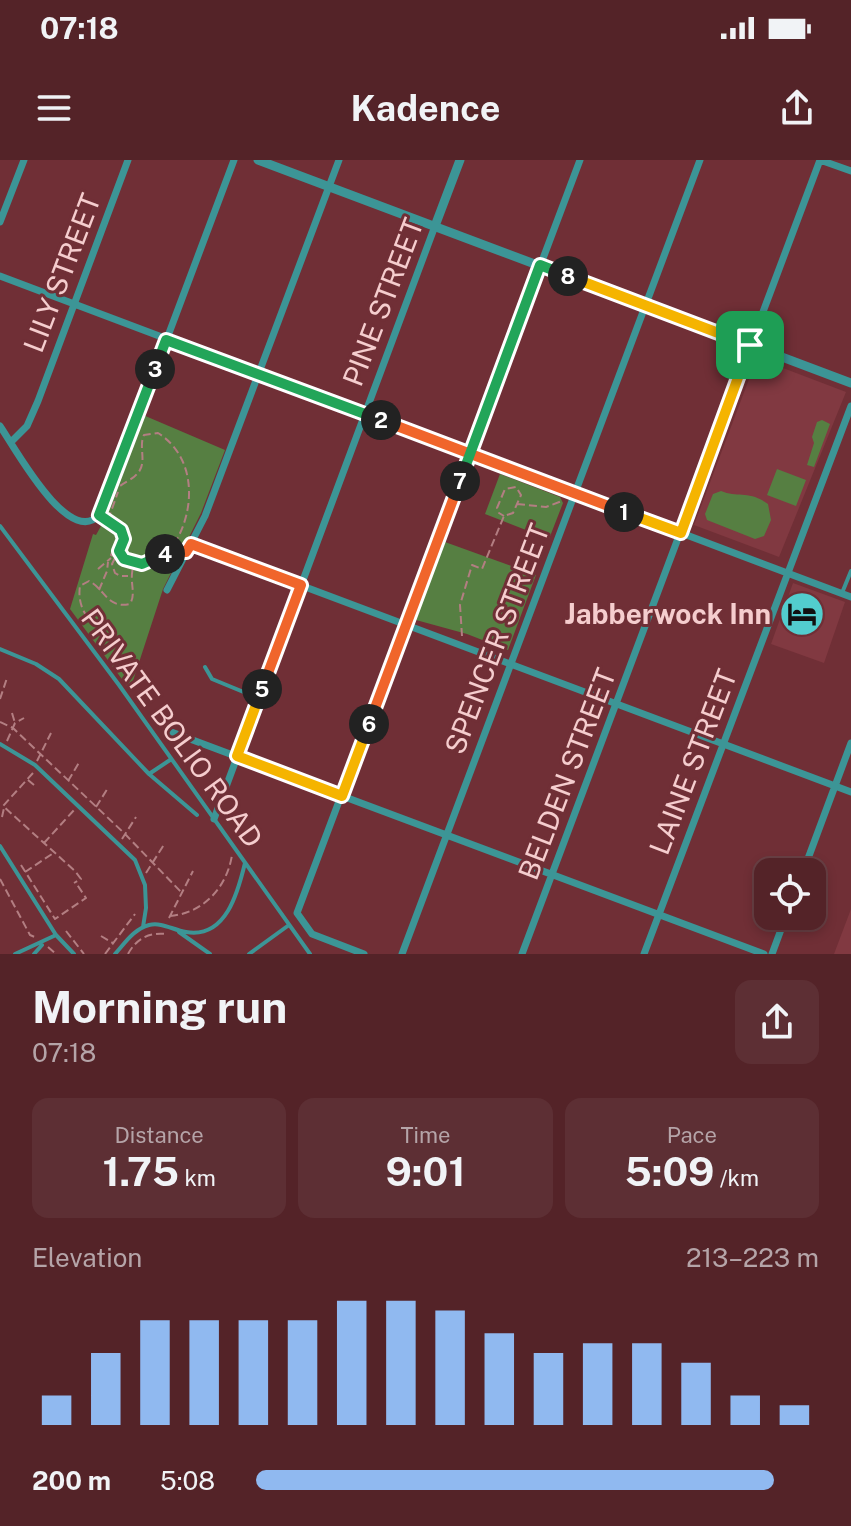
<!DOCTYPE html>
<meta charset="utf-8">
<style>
:root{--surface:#542328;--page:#5d2f34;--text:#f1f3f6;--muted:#b5a4a8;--line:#6a4045;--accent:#90b9f0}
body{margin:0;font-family:"Public Sans",sans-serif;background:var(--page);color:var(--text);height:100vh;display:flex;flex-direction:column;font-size:30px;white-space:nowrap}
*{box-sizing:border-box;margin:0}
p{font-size:26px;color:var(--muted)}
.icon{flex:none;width:44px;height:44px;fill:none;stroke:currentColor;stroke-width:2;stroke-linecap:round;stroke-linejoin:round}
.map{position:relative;height:794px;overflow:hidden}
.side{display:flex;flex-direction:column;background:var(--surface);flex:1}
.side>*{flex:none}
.fabs{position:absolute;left:754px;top:698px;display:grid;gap:16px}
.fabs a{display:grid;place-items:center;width:72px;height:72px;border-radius:16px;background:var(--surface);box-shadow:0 4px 12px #0003,0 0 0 2px var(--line);font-size:40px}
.pin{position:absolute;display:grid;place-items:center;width:68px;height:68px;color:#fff;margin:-34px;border-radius:16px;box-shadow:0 4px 12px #0006}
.km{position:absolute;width:40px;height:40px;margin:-20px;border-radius:50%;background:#222;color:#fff;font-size:22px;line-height:40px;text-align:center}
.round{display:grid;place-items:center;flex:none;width:84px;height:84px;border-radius:16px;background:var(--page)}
.overview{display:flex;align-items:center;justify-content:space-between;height:136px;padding:0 32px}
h1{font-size:44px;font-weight:700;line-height:60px}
.metrics{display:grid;grid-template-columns:repeat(3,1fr);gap:12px;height:136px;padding:8px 32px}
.metrics div{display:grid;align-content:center;border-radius:16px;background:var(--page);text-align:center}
.metrics b{font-size:40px;font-weight:700}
.metrics small{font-size:22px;font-weight:400}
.metrics p{font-size:22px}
.chart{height:224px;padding:16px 32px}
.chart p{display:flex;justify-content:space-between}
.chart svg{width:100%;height:144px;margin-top:8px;stroke:var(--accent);stroke-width:6}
ul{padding:0 32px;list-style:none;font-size:26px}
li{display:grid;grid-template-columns:128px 96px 1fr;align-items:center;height:60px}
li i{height:20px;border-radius:10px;background:var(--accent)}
.status{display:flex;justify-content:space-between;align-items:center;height:56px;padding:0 40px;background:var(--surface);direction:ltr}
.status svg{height:22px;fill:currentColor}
header{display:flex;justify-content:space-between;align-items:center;height:104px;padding:0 32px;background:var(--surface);font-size:36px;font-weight:700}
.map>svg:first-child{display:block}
</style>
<div class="status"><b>07:18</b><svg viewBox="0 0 49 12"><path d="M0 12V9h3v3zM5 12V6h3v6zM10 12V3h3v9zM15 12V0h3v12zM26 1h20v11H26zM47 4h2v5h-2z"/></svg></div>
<header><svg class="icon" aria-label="menu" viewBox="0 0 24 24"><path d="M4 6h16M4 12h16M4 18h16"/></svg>Kadence<svg class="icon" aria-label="share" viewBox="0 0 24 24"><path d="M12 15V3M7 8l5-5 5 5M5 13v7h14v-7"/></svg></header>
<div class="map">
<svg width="851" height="794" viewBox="0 0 851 794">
<rect width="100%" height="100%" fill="#702f36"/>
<!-- built -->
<path fill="#813941" d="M 757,198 L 846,232 L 779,397 L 694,365 Z
M 793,423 L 845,442 L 824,503 L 771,484 Z
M 851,749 L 851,794 L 834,794 Z"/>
<!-- green -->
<path fill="#567f42" d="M 143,255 L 225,290 L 201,353 L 163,429 L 130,530 L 70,449 L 93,374 L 96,375 L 106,357 Z
M 822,260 L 830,264 L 814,307 L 807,305 L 814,283 L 812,277 L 817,262 Z
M 777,309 L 806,320 L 796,346 L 767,335 Z
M 500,314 L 560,337 L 563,343 L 549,379 L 485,354 Z
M 721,331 C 738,338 749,330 768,344 L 771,360 L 764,376 L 755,379 L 707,360 L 705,354 L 713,334 Z
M 445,382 L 536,415 L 508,490 L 467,474 L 416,460 L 416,454 Z"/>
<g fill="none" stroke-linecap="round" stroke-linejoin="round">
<!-- path -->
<path stroke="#b37e82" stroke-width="2" stroke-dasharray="8 4" stroke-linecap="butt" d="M 517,344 L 546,347 L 562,341
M 107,359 L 117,365 L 123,374 L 120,395 C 168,441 226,316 158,273 L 144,275 C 138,287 148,303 137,314 C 133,319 125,322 120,326
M 108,360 L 118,332
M 113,390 L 118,393 L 116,397 L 111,395 Z
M 115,398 L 112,404 L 115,413 L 120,416 L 128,416
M 98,409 L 111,398
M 99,430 L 107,411 L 108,402
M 462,476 L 460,445 L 472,405 L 482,409 L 504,356 L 513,353 L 521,335 L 516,327 L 505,329 L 497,348 L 499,353 L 504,356
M 116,479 C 94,470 76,451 80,426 L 89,421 C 105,429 107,449 130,444 C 137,432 128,422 134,404
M 0,539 L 7,518
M 12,553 L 15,563
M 0,562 L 13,568 L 125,674 L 182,733
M 7,581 L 15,563 L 24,558
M 37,601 L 51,573
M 33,613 L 3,646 L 75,711 L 81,719 L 74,723
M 28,620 L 34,625
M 68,621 L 80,601
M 96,647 L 108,628
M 2,657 L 4,648
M 122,679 L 136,657
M 44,683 L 75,649
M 21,705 L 55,759 L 86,738 L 76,723
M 25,712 L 52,694
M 146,713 L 165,683
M 0,719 L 30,775 L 37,778
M 170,756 C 204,753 227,727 232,695
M 169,758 L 193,711
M 66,771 L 84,794
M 101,776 L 113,783
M 48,787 L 56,794
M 105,794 L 135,754
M 128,794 C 136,779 149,772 166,774"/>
<!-- service -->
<path stroke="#3c9596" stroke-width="4" d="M 0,366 L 119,525 L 310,794
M 842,433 L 851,411
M 0,489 L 36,504 L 59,519 L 149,614 L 197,655
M 205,507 L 212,519 L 258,538
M 0,584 L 35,605 L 135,700 L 145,725 L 146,748 L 143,767
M 149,614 L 170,600
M 0,686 L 56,775 L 74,794
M 179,772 L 210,794
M 15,794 L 56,775
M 34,794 L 42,785
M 115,794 C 125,783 134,769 149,765 C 162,762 173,770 186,772 C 226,779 238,732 245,703
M 249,794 L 289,765"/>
<!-- minor -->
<path stroke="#3c9596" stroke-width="7" d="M 820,0 L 851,11
M 0,62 L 24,0
M 0,116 L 851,437
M 0,266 C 15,288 69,388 99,355 L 118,309 L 234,0
M 11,282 L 27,266 L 38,241 L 128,0
M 191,384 L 851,632
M 167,430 L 205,356 L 339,0
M 166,570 L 764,794
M 214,659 L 435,66
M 803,712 L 851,583
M 364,794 L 312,774 L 297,753 L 580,0
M 402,794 L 700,0
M 522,794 L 820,0
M 644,794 L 851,246
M 772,794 L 786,756"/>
<!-- tertiary -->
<path stroke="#3c9596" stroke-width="9" d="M 258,0 L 851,223
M 435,66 L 460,0"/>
</g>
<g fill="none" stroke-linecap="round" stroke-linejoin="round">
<!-- split-1 casing -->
<g stroke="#fff" stroke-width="16">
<path id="split-1" d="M 624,352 L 681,373 L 750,185"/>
</g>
<!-- split-2 casing -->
<g stroke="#fff" stroke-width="16">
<path id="split-2" d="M 381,260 L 624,352"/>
</g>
<!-- split-3 casing -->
<g stroke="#fff" stroke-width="16">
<path id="split-3" d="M 155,209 L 166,180 L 381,260"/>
</g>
<!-- split-4 casing -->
<g stroke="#fff" stroke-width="16">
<path id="split-4" d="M 155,209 L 99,355 L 121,370 L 124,379 L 119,391 L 124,399 L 142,404 L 165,394"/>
</g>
<!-- split-5 casing -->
<g stroke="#fff" stroke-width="16">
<path id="split-5" d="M 165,394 L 181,391 L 186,392 L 191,384 L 301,425 L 262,529"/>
</g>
<!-- split-6 casing -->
<g stroke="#fff" stroke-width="16">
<path id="split-6" d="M 262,529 L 237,596 L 342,636 L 369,564"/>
</g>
<!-- split-7 casing -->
<g stroke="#fff" stroke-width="16">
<path id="split-7" d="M 369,564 L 460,321"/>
</g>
<!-- split-8 casing -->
<g stroke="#fff" stroke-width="16">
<path id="split-8" d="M 460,321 L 540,105 L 568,116"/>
</g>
<!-- split-9 casing -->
<g stroke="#fff" stroke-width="16">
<path id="split-9" d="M 568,116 L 750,185"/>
</g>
<!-- split-1 -->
<use href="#split-1" stroke="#f5b400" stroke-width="10"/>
<!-- split-2 -->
<use href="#split-2" stroke="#f0652b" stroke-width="10"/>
<!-- split-3 -->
<use href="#split-3" stroke="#22a559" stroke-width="10"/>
<!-- split-4 -->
<use href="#split-4" stroke="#22a559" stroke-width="10"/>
<!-- split-5 -->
<use href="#split-5" stroke="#f0652b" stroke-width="10"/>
<!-- split-6 -->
<use href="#split-6" stroke="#f5b400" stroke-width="10"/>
<!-- split-7 -->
<use href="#split-7" stroke="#f0652b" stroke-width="10"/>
<!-- split-8 -->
<use href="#split-8" stroke="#22a559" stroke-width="10"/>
<!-- split-9 -->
<use href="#split-9" stroke="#f5b400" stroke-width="10"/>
</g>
<!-- icons -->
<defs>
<g id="hotel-disc" transform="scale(2.3)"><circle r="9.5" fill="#52cdce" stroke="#702f36"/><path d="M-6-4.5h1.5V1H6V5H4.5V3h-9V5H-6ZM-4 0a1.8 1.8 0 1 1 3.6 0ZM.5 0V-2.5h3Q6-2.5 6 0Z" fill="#111"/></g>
</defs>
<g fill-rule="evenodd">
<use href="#hotel-disc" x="802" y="454"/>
</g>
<g text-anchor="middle" stroke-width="6" stroke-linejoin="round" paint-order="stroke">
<!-- street labels -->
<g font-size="28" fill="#f5cdce" stroke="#702f36">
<text transform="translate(62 113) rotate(-69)" y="10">LILY STREET</text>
<text transform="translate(383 142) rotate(-69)" y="10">PINE STREET</text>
<text transform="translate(497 479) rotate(-69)" y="10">SPENCER STREET</text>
<text transform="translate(172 568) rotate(54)" y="10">PRIVATE BOLIO ROAD</text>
<text transform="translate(693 602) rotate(-69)" y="10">LAINE STREET</text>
<text transform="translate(567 614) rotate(-69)" y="10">BELDEN STREET</text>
</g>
<!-- poi labels -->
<g font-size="28" font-weight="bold" fill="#f5cdce" stroke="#702f36" text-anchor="end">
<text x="771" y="464">Jabberwock Inn</text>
</g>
</g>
</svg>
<div class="fabs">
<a><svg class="icon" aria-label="locate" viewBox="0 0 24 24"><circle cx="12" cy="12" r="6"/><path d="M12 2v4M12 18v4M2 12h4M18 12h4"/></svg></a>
</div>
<div class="pin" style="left:750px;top:185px;background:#1e9e55"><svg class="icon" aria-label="arrive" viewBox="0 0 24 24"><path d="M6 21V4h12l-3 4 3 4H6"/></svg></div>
<b class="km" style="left:624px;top:352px">1</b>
<b class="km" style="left:381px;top:260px">2</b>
<b class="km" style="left:155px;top:209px">3</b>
<b class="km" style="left:165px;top:394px">4</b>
<b class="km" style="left:262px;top:529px">5</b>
<b class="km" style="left:369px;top:564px">6</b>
<b class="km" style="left:460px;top:321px">7</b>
<b class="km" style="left:568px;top:116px">8</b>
</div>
<section class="side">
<div class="overview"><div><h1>Morning run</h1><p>07:18</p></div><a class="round"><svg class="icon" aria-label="share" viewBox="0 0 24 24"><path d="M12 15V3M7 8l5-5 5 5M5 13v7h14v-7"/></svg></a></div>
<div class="metrics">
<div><p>Distance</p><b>1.75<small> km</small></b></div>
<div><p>Time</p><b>9:01</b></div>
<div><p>Pace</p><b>5:09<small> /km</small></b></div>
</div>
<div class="chart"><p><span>Elevation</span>213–223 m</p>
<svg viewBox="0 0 160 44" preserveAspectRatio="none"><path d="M5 44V35M15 44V22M25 44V12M35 44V12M45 44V12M55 44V12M65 44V6M75 44V6M85 44V9M95 44V16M105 44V22M115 44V19M125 44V19M135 44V25M145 44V35M155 44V38"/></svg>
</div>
<ul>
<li><b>200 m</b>5:08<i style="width:92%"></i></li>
</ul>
</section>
